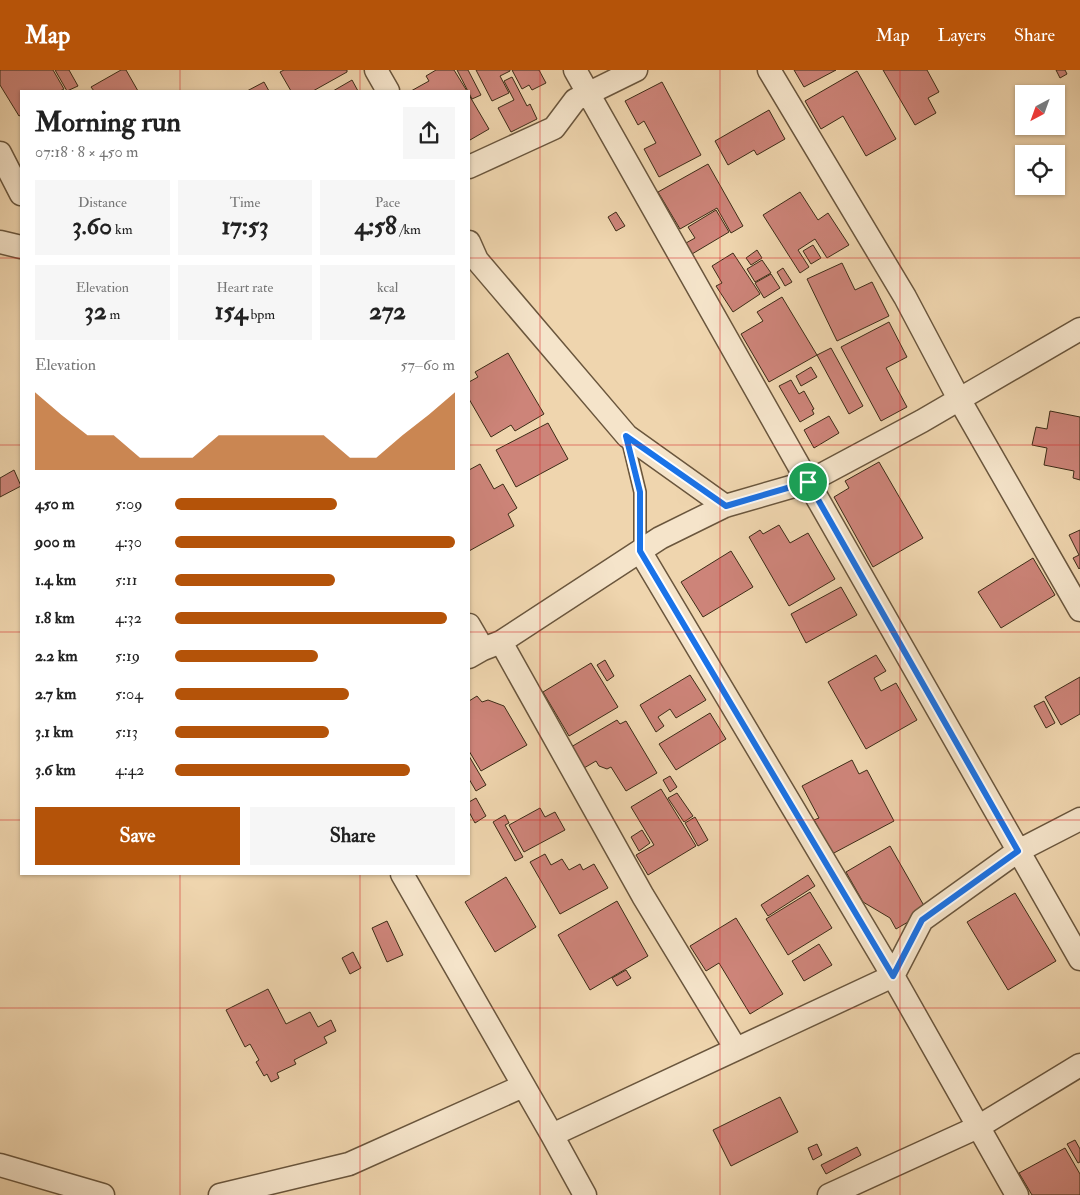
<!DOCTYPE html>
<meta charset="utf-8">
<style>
:root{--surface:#fff;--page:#f6f6f6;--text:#222;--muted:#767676;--accent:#b45309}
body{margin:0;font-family:"IM FELL Double Pica",serif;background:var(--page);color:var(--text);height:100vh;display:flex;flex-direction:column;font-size:19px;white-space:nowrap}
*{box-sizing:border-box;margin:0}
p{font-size:16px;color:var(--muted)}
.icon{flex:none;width:28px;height:28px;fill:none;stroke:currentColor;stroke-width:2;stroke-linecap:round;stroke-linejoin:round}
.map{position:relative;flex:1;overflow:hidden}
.panel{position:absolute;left:20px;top:20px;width:450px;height:785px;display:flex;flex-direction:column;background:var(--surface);border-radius:0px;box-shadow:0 1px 4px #0004}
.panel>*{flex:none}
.needle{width:32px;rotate:221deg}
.fabs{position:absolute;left:1015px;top:15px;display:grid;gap:10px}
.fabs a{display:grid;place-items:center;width:50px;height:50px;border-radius:0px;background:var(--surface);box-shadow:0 1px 4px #0004;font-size:25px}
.pin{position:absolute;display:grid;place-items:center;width:42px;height:42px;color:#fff;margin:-21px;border:2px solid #fff;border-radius:50%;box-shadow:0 1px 5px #0007}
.round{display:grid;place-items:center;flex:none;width:52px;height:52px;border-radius:0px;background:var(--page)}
.summary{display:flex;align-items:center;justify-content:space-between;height:85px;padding:0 15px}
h1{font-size:28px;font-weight:700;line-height:38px}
.stats{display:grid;grid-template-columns:repeat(3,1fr);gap:8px;height:85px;padding:5px 15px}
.stats div{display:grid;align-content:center;border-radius:0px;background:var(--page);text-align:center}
.stats b{font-size:25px;font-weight:700}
.stats small{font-size:14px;font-weight:400}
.stats p{font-size:14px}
.chart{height:140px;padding:10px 15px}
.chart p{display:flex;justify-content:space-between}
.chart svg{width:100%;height:90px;margin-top:5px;fill:var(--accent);opacity:.7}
.action{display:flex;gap:10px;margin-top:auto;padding:10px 15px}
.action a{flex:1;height:58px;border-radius:0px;background:var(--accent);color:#fff;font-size:20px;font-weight:700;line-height:58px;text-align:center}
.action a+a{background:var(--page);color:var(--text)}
ul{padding:0 15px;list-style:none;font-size:16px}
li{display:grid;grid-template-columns:80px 60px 1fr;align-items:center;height:38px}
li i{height:12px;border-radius:6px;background:var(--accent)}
header{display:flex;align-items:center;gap:30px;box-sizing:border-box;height:70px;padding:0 25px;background:var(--accent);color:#fff}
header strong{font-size:24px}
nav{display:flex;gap:28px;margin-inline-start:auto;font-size:18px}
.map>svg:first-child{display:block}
</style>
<header>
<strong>Map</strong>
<nav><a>Map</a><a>Layers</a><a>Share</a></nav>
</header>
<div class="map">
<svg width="1080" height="1125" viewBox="0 0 1080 1125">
<rect width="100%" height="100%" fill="#efd5ae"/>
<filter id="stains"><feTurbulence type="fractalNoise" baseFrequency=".004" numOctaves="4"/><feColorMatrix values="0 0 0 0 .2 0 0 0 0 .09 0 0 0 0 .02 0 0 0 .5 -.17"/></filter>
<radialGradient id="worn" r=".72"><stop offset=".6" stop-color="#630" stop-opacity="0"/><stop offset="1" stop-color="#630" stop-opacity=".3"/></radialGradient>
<!-- building -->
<path fill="#cd8479" stroke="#3d2c17" d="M 0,0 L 53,0 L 64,19 L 60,21 L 21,21 L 21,45 L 19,46 L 0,15 Z
M 55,0 L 69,0 L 78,16 L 67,21 Z
M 121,0 L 126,0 L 138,21 L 94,21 L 91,17 Z
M 284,0 L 347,0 L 347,2 L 313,21 L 291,21 L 280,2 Z
M 436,0 L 454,0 L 467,21 L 411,21 L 429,11 L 426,6 Z
M 457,0 L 468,0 L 481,25 L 472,29 Z
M 476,0 L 510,0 L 510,1 L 500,6 L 509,23 L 492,31 Z
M 512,0 L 539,0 L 546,13 L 532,20 L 529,15 L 522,19 Z
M 794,0 L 836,0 L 804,17 Z
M 883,0 L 927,0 L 939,22 L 928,28 L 936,43 L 915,55 Z
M 1056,0 L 1065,0 L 1067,4 L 1060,8 Z
M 857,1 L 896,69 L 866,86 L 843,46 L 821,59 L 805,31 Z
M 512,7 L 527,36 L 530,34 L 537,49 L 511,62 L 498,38 L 514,30 L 504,11 Z
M 352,10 L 358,21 L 333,21 Z
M 264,12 L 269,21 L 247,21 Z
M 662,12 L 701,85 L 659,107 L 644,79 L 656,73 L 644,51 L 638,55 L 625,31 Z
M 469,25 L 489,59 L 470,70 L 469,68 Z
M 769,40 L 785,69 L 757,85 L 754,80 L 728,95 L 715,71 Z
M 708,94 L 743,156 L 731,163 L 717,138 L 680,159 L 658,122 Z
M 800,122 L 818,150 L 828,143 L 849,175 L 827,188 L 815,169 L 798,180 L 809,197 L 800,203 L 763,145 Z
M 716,140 L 729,162 L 692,184 L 686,173 L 695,168 L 688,157 Z
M 616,142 L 625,156 L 616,161 L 608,147 Z
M 813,175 L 821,188 L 811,194 L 803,181 Z
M 757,180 L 762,188 L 751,195 L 746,188 Z
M 733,183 L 760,224 L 733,242 L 716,216 L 722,213 L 712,196 Z
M 762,190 L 771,203 L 755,212 L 747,199 Z
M 842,193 L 855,220 L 872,212 L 889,246 L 837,271 L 807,209 Z
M 783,198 L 792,212 L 785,216 L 777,202 Z
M 771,204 L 780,218 L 764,228 L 755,213 Z
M 782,227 L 817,285 L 769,312 L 741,264 L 763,251 L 757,242 Z
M 889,252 L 907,287 L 886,298 L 907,337 L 881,351 L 841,277 Z
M 831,278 L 863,336 L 849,344 L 817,285 Z
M 508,283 L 544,344 L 515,361 L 511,355 L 491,367 L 469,329 L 469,312 L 478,307 L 475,302 Z
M 811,297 L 817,307 L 801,316 L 796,306 Z
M 791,310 L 799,324 L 804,321 L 814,339 L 812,340 L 814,344 L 800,352 L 779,316 Z
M 1050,341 L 1080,347 L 1080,410 L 1073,408 L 1074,401 L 1044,395 L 1047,378 L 1032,375 L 1036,357 L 1047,359 Z
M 829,346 L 839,363 L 814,378 L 804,360 Z
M 548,353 L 568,389 L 516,417 L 496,380 Z
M 879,392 L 923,468 L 873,497 L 834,427 L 849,418 L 845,411 Z
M 480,394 L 494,419 L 503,414 L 517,438 L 508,444 L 514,456 L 469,481 L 469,400 Z
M 14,400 L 21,416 L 0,427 L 0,408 Z
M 779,455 L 790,473 L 808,463 L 835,509 L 789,536 L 749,467 L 760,460 L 763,464 Z
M 1080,460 L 1080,498 L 1079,499 L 1073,488 L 1079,485 L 1069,465 Z
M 731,481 L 753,517 L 703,547 L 681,512 Z
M 1033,488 L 1055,525 L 1001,558 L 978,522 Z
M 841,517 L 857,545 L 806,573 L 791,544 Z
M 876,585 L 886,601 L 874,608 L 881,621 L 896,613 L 917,650 L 866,679 L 828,612 Z
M 605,590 L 614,606 L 607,611 L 597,595 Z
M 591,593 L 618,637 L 569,666 L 543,622 Z
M 690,605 L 706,630 L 676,648 L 670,639 L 658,647 L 664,656 L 656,662 L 640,635 Z
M 1080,607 L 1080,644 L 1061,655 L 1045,627 Z
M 477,626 L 482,632 L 488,630 L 504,636 L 527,675 L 481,701 L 469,681 L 469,631 Z
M 1044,631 L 1055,653 L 1046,658 L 1034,636 Z
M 710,643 L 726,669 L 676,700 L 659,674 Z
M 617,650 L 620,654 L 626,651 L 657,703 L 626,721 L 611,697 L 607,699 L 599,696 L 596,691 L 584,698 L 571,677 Z
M 469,686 L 486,715 L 476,721 L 469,709 Z
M 852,690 L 859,704 L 867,700 L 894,751 L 832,784 L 814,750 L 819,748 L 802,716 Z
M 670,706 L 677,717 L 670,722 L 663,710 Z
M 661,719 L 696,776 L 648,805 L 636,785 L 654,775 L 631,737 Z
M 677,723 L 693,746 L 684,752 L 668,728 Z
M 476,728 L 486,746 L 475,753 L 469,742 L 469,732 Z
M 540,738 L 545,747 L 555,742 L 565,760 L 524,782 L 509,755 Z
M 505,745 L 509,753 L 505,755 L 523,787 L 515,791 L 493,752 Z
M 695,747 L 708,770 L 698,776 L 685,753 Z
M 642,760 L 650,773 L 639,781 L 631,767 Z
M 890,776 L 927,841 L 896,859 L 890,848 L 863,832 L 846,802 Z
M 545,784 L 551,795 L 562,789 L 569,800 L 580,794 L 583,800 L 594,794 L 608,818 L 560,844 L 530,792 Z
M 808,805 L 815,816 L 768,846 L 761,835 Z
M 506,807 L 536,857 L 495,882 L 465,832 Z
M 810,822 L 832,858 L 788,885 L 766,849 Z
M 1015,823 L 1056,891 L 1008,920 L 967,852 Z
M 617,831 L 648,886 L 590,920 L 558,865 Z
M 736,848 L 783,924 L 750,944 L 719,893 L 706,901 L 690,876 Z
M 387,851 L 403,885 L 387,892 L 372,858 Z
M 819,874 L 832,895 L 804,911 L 792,891 Z
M 353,882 L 361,898 L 350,904 L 342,888 Z
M 626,900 L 631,908 L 617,916 L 612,908 Z
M 268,919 L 286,954 L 310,942 L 318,957 L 331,950 L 336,961 L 324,967 L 327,973 L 294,990 L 296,994 L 277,1003 L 279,1008 L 271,1012 L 267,1004 L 264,1006 L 256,992 L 259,990 L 250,974 L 245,977 L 226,940 Z
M 780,1027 L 798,1062 L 731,1096 L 713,1060 Z
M 1075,1070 L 1080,1079 L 1080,1092 L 1078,1093 L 1067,1074 Z
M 817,1074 L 822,1085 L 813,1090 L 808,1078 Z
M 857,1077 L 861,1085 L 826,1104 L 821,1095 Z
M 1065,1078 L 1080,1104 L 1080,1125 L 1032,1125 L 1019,1103 Z"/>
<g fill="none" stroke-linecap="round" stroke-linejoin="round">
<!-- lane casing -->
<g stroke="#6a563d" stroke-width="14">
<path id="lane" d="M 627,368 L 640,422 L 640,481"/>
</g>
<!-- street casing -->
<g stroke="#6a563d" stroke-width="25">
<path id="street" d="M 376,0 L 388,21
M 575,0 L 808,412 L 1080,889
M 769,0 L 905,227 L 959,329 L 1080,540
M 0,83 L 21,124
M 469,97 L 554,58 L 575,30 L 636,0
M 0,172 L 21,177
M 469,172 L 477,190 L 627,366 L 725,436
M 640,481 L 893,906 L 1017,1125
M 469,555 L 483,579
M 501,572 L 643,826 L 736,979
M 469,587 L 483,579 L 501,572 L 660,468 L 725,436 L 808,412 L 922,351 L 1080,259
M 402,804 L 552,1065 L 585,1125
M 552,1065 L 893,906 L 922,850 L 1018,781 L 1080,749
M 0,1095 L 103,1125
M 220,1125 L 349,1094 L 523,1016
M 829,1125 L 978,1057 L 1080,995"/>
</g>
<!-- lane -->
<use href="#lane" stroke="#f5e4ca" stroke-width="11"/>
<!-- street -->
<use href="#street" stroke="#f5e4ca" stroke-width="22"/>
</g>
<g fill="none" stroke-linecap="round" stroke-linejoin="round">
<!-- route casing -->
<g stroke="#fff" stroke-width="10">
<path id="route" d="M 626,366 L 726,436 L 808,412 L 1018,781 L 922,850 L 893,906 L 640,481 L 640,422 Z"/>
</g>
<!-- route -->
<use href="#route" stroke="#1a73e8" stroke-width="6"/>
</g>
<!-- grid -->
<path fill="none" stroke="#d62828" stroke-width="1" stroke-opacity="0.55" d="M 180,0 L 180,21M 360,0 L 360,21M 540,0 L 540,1125M 720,0 L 720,1125M 900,0 L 900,1125M 0,188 L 21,188M 469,188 L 1080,188M 0,375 L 21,375M 469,375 L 1080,375M 0,562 L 21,562M 469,562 L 1080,562M 0,750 L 21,750M 469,750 L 1080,750M 180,804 L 180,1125M 360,804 L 360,1125M 0,938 L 1080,938"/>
<rect width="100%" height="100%" filter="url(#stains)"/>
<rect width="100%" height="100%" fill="url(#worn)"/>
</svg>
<div class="fabs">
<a><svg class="needle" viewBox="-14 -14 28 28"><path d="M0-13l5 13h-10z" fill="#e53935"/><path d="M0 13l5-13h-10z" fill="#767676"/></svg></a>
<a><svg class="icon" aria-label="locate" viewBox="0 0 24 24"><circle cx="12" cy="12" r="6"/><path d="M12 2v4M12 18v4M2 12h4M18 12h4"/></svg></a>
</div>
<div class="pin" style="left:808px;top:412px;background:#1e9e55"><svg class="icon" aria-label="arrive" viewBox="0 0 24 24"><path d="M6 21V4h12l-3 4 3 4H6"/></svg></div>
<section class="panel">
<div class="summary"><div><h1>Morning run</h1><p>07:18 · 8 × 450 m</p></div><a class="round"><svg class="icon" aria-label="share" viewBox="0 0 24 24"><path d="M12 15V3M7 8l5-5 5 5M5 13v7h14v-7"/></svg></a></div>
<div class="stats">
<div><p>Distance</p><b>3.60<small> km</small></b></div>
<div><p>Time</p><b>17:53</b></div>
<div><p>Pace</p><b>4:58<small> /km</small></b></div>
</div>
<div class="stats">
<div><p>Elevation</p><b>32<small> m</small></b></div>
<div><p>Heart rate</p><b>154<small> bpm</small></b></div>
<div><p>kcal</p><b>272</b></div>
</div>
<div class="chart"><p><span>Elevation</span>57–60 m</p>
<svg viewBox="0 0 160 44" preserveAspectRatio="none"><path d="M0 44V6L10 17L20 27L30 27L40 38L50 38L60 38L70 27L80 27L90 27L100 27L110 27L120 38L130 38L140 27L150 17L160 6V44z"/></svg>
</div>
<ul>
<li><b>450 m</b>5:09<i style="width:58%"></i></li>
<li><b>900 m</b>4:30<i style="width:100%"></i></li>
<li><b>1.4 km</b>5:11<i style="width:57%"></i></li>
<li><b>1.8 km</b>4:32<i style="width:97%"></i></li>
<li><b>2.2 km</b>5:19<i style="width:51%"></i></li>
<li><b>2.7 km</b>5:04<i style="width:62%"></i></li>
<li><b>3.1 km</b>5:13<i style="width:55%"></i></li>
<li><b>3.6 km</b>4:42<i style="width:84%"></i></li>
</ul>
<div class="action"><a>Save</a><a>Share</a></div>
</section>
</div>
